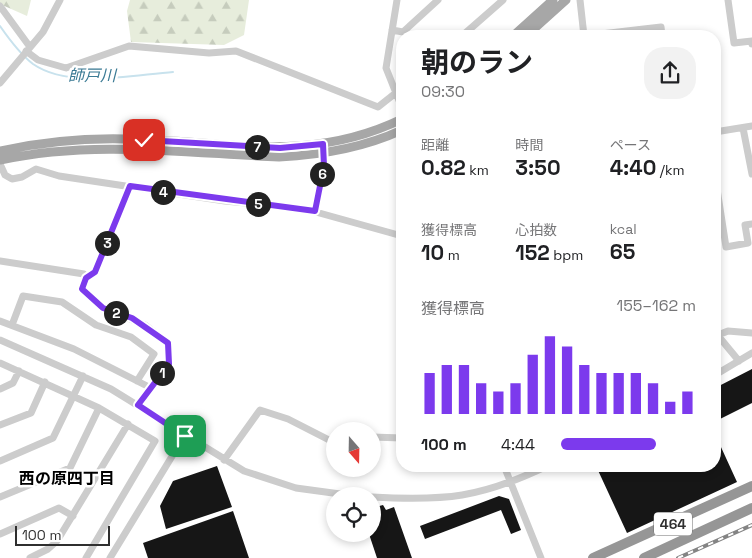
<!DOCTYPE html>
<html lang="ja">
<meta charset="utf-8">
<style>
:root{--surface:#fff;--page:#f2f2f2;--text:#202124;--muted:#757577;--accent:#7c3aed}
body{margin:0;font-family:"Space Grotesk","Noto Sans JP",sans-serif;background:var(--page);color:var(--text);height:100vh;display:flex;flex-direction:column;font-size:19px;white-space:nowrap}
*{box-sizing:border-box;margin:0}
p{font-size:16px;color:var(--muted)}
.icon{flex:none;width:28px;height:28px;fill:none;stroke:currentColor;stroke-width:2;stroke-linecap:round;stroke-linejoin:round}
.map{position:relative;flex:1;overflow:hidden}
.sheet{position:absolute;left:396px;top:30px;width:325px;height:442px;display:flex;flex-direction:column;background:var(--surface);border-radius:20px;box-shadow:0 2px 8px #0003}
.sheet>*{flex:none}
.needle{width:32px;rotate:160deg}
.fabs{position:absolute;left:326px;top:422px;display:grid;gap:10px}
.fabs a{display:grid;place-items:center;width:55px;height:55px;border-radius:50%;background:var(--surface);box-shadow:0 2px 8px #0003;font-size:25px}
.scale{position:absolute;left:15px;bottom:12px;width:95px;box-sizing:border-box;padding-left:5px;border:2px solid #2f2f2f;border-top:0;font-size:14px;line-height:18px;white-space:nowrap;color:#2f2f2f;-webkit-text-stroke:4px #fff;paint-order:stroke}
.pin{position:absolute;display:grid;place-items:center;width:42px;height:42px;color:#fff;margin:-21px;border-radius:10px;box-shadow:0 2px 8px #0006}
.km{position:absolute;width:25px;height:25px;margin:-12px;border-radius:50%;background:#222;color:#fff;font-size:14px;line-height:25px;text-align:center}
.round{display:grid;place-items:center;flex:none;width:52px;height:52px;border-radius:20px;background:var(--page)}
.head{display:flex;align-items:center;justify-content:space-between;height:85px;padding:0 25px}
h1{font-size:28px;font-weight:700;line-height:38px}
.figures{display:grid;grid-template-columns:repeat(3,1fr);gap:8px;height:85px;padding:5px 25px}
.figures div{display:grid;align-content:center}
.figures b{font-size:21px;font-weight:700}
.figures small{font-size:14px;font-weight:400}
.figures p{font-size:14px}
.chart{height:140px;padding:10px 25px}
.chart p{display:flex;justify-content:space-between}
.chart svg{width:100%;height:90px;margin-top:5px;stroke:var(--accent);stroke-width:6}
ul{padding:0 25px;list-style:none;font-size:16px}
li{display:grid;grid-template-columns:80px 60px 1fr;align-items:center;height:38px}
li i{height:12px;border-radius:6px;background:var(--accent)}
.map>svg:first-child{display:block}
</style>
<div class="map">
<svg width="752" height="558" viewBox="0 0 752 558">
<defs>
<pattern id="forest-firs" width="22" height="20" patternUnits="userSpaceOnUse" patternTransform="scale(1.25)"><rect width="22" height="20" fill="#e7eddc"/><path d="M5 1l3.5 6h-7zM16 11l3.5 6h-7z" fill="#c6ccbd"/></pattern>
</defs>
<rect width="100%" height="100%" fill="#fff"/>
<!-- forest -->
<path fill="url(#forest-firs)" d="M 0,0 L 31,0 L 27,16 L 0,4 Z
M 130,0 L 249,0 L 244,35 L 224,45 L 131,42 L 127,11 Z"/>
<g fill="none" stroke-linecap="round" stroke-linejoin="round">
<!-- stream -->
<path stroke="#c8e2ed" stroke-width="2" d="M 0,26 C 9,39 20,54 33,64 C 69,89 132,75 173,72"/>
</g>
<!-- building -->
<path fill="#161616" d="M 752,369 L 752,403 L 720,419 L 715,410 L 715,388 Z
M 715,434 L 737,482 L 627,533 L 596,466 L 715,466 Z
M 217,466 L 232,507 L 166,529 L 160,506 L 173,481 Z
M 499,496 L 509,499 L 521,530 L 511,534 L 501,510 L 425,539 L 420,526 Z
M 383,505 L 386,510 L 394,507 L 412,558 L 377,558 L 369,534 L 372,534 L 372,508 Z
M 233,511 L 249,558 L 148,558 L 143,543 Z"/>
<g fill="none" stroke-linecap="round" stroke-linejoin="round">
<!-- minor -->
<path stroke="#ccc" stroke-width="7" d="M 397,0 L 386,68 L 402,108
M 580,0 L 584,36
M 728,0 L 734,43 L 752,41 L 752,44
M 0,6 L 30,47
M 392,30 L 403,32 L 438,0
M 462,36 L 503,0
M 584,36 L 661,27 L 662,36
M 26,51 L 38,60 L 66,68 L 129,46 L 209,53 L 236,51 L 378,107 L 402,88
M 0,83 L 43,32 L 60,0
M 743,128 L 752,174
M 715,132 L 752,126
M 0,164 L 5,175 L 12,179 L 22,177 L 36,169 L 59,176 L 225,201 L 305,209 L 402,236
M 715,176 L 726,247 L 748,243 L 745,225 L 752,224
M 315,211 L 324,166 L 324,150
M 0,261 L 84,274 L 87,278 L 82,290 L 94,299 L 103,308 L 145,325 L 168,343 L 169,363 L 138,405
M 87,278 L 95,271 L 130,187
M 0,321 L 74,349 L 151,388
M 12,325 L 23,296 L 62,302 L 96,325 L 131,337 L 154,354 L 137,381
M 715,332 L 739,361
M 718,335 L 728,331 L 752,333
M 0,340 L 111,389 L 244,471 L 296,488 L 355,496
M 0,363 L 99,408 L 155,441 L 86,558
M 715,375 L 752,353
M 0,389 L 13,383 L 19,371
M 0,425 L 31,413 L 45,382
M 372,437 L 402,438
M 224,460 L 260,410 L 288,419 L 335,443
M 0,461 L 53,438 L 83,376
M 504,466 L 541,558
M 0,497 L 70,468 L 99,408
M 372,497 C 446,501 480,498 547,466
M 0,534 L 59,508 L 73,516
M 30,558 L 48,549 L 57,541 L 128,424
M 110,558 L 185,435"/>
<!-- major -->
<path stroke="#a7a7a7" stroke-width="9" d="M 513,36 L 553,0
M 526,36 L 566,0
M 0,151 C 42,142 82,138 125,139 C 225,140 307,165 402,119
M 0,160 C 93,140 186,153 279,157 C 322,155 363,148 402,130"/>
<!-- highway -->
<path stroke="#969696" stroke-width="10" d="M 593,558 L 752,486
M 644,558 L 752,508"/>
<!-- rail casing -->
<g stroke="#848484" stroke-width="4">
<path id="rail" d="M 678,558 L 752,525"/>
</g>
<!-- rail -->
<use href="#rail" stroke="#fff" stroke-width="2" stroke-dasharray="5.5" stroke-linecap="butt"/>
</g>
<g fill="none" stroke-linecap="round" stroke-linejoin="round">
<!-- route casing -->
<g stroke="#fff" stroke-width="10">
<path id="route" d="M 144,140 L 280,148 L 323,144 L 324,166 L 315,211 L 130,186 L 95,272 L 86,278 L 82,289 L 103,308 L 132,318 L 168,343 L 169,364 L 138,405 L 185,436"/>
</g>
<!-- route -->
<use href="#route" stroke="#7c3aed" stroke-width="6"/>
</g>
<g text-anchor="middle" stroke-width="5" stroke-linejoin="round" paint-order="stroke">
<!-- shield labels -->
<rect fill="#fff" stroke="#6d6d6d" stroke-width="1" x="654" y="512.5" width="38" height="23" rx="4"/>
<g font-size="14" font-weight="bold" fill="#2f2f2f">
<text x="673" y="529">464</text>
</g>
<!-- water labels -->
<g font-size="16" font-style="italic" fill="#3a7a94" stroke="#fff">
<text x="92" y="81">師戸川</text>
</g>
<!-- neighbourhood labels -->
<g font-size="16" font-weight="bold" fill="#000" stroke="#fff">
<text x="67" y="484">西の原四丁目</text>
</g>
</g>
</svg>
<div class="fabs">
<a><svg class="needle" viewBox="-14 -14 28 28"><path d="M0-13l5 13h-10z" fill="#e53935"/><path d="M0 13l5-13h-10z" fill="#757577"/></svg></a>
<a><svg class="icon" aria-label="locate" viewBox="0 0 24 24"><circle cx="12" cy="12" r="6"/><path d="M12 2v4M12 18v4M2 12h4M18 12h4"/></svg></a>
</div>
<div class="scale">100 m</div>
<div class="pin" style="left:185px;top:436px;background:#1e9e55"><svg class="icon" aria-label="arrive" viewBox="0 0 24 24"><path d="M6 21V4h12l-3 4 3 4H6"/></svg></div>
<div class="pin" style="left:144px;top:140px;background:#d93025"><svg class="icon" aria-label="check" viewBox="0 0 24 24"><path d="M5 12l5 5 9-10"/></svg></div>
<b class="km" style="left:162px;top:373px">1</b>
<b class="km" style="left:116px;top:313px">2</b>
<b class="km" style="left:107px;top:243px">3</b>
<b class="km" style="left:163px;top:192px">4</b>
<b class="km" style="left:258px;top:204px">5</b>
<b class="km" style="left:322px;top:174px">6</b>
<b class="km" style="left:257px;top:147px">7</b>
<section class="sheet">
<div class="head"><div><h1>朝のラン</h1><p>09:30</p></div><a class="round"><svg class="icon" aria-label="share" viewBox="0 0 24 24"><path d="M12 15V3M7 8l5-5 5 5M5 13v7h14v-7"/></svg></a></div>
<div class="figures">
<div><p>距離</p><b>0.82<small> km</small></b></div>
<div><p>時間</p><b>3:50</b></div>
<div><p>ペース</p><b>4:40<small> /km</small></b></div>
</div>
<div class="figures">
<div><p>獲得標高</p><b>10<small> m</small></b></div>
<div><p>心拍数</p><b>152<small> bpm</small></b></div>
<div><p>kcal</p><b>65</b></div>
</div>
<div class="chart"><p><span>獲得標高</span>155–162 m</p>
<svg viewBox="0 0 160 44" preserveAspectRatio="none"><path d="M5 44V24M15 44V20M25 44V20M35 44V29M45 44V33M55 44V29M65 44V15M75 44V6M85 44V11M95 44V20M105 44V24M115 44V24M125 44V24M135 44V29M145 44V38M155 44V33"/></svg>
</div>
<ul>
<li><b>100 m</b>4:44<i style="width:70%"></i></li>
</ul>
</section>
</div>
